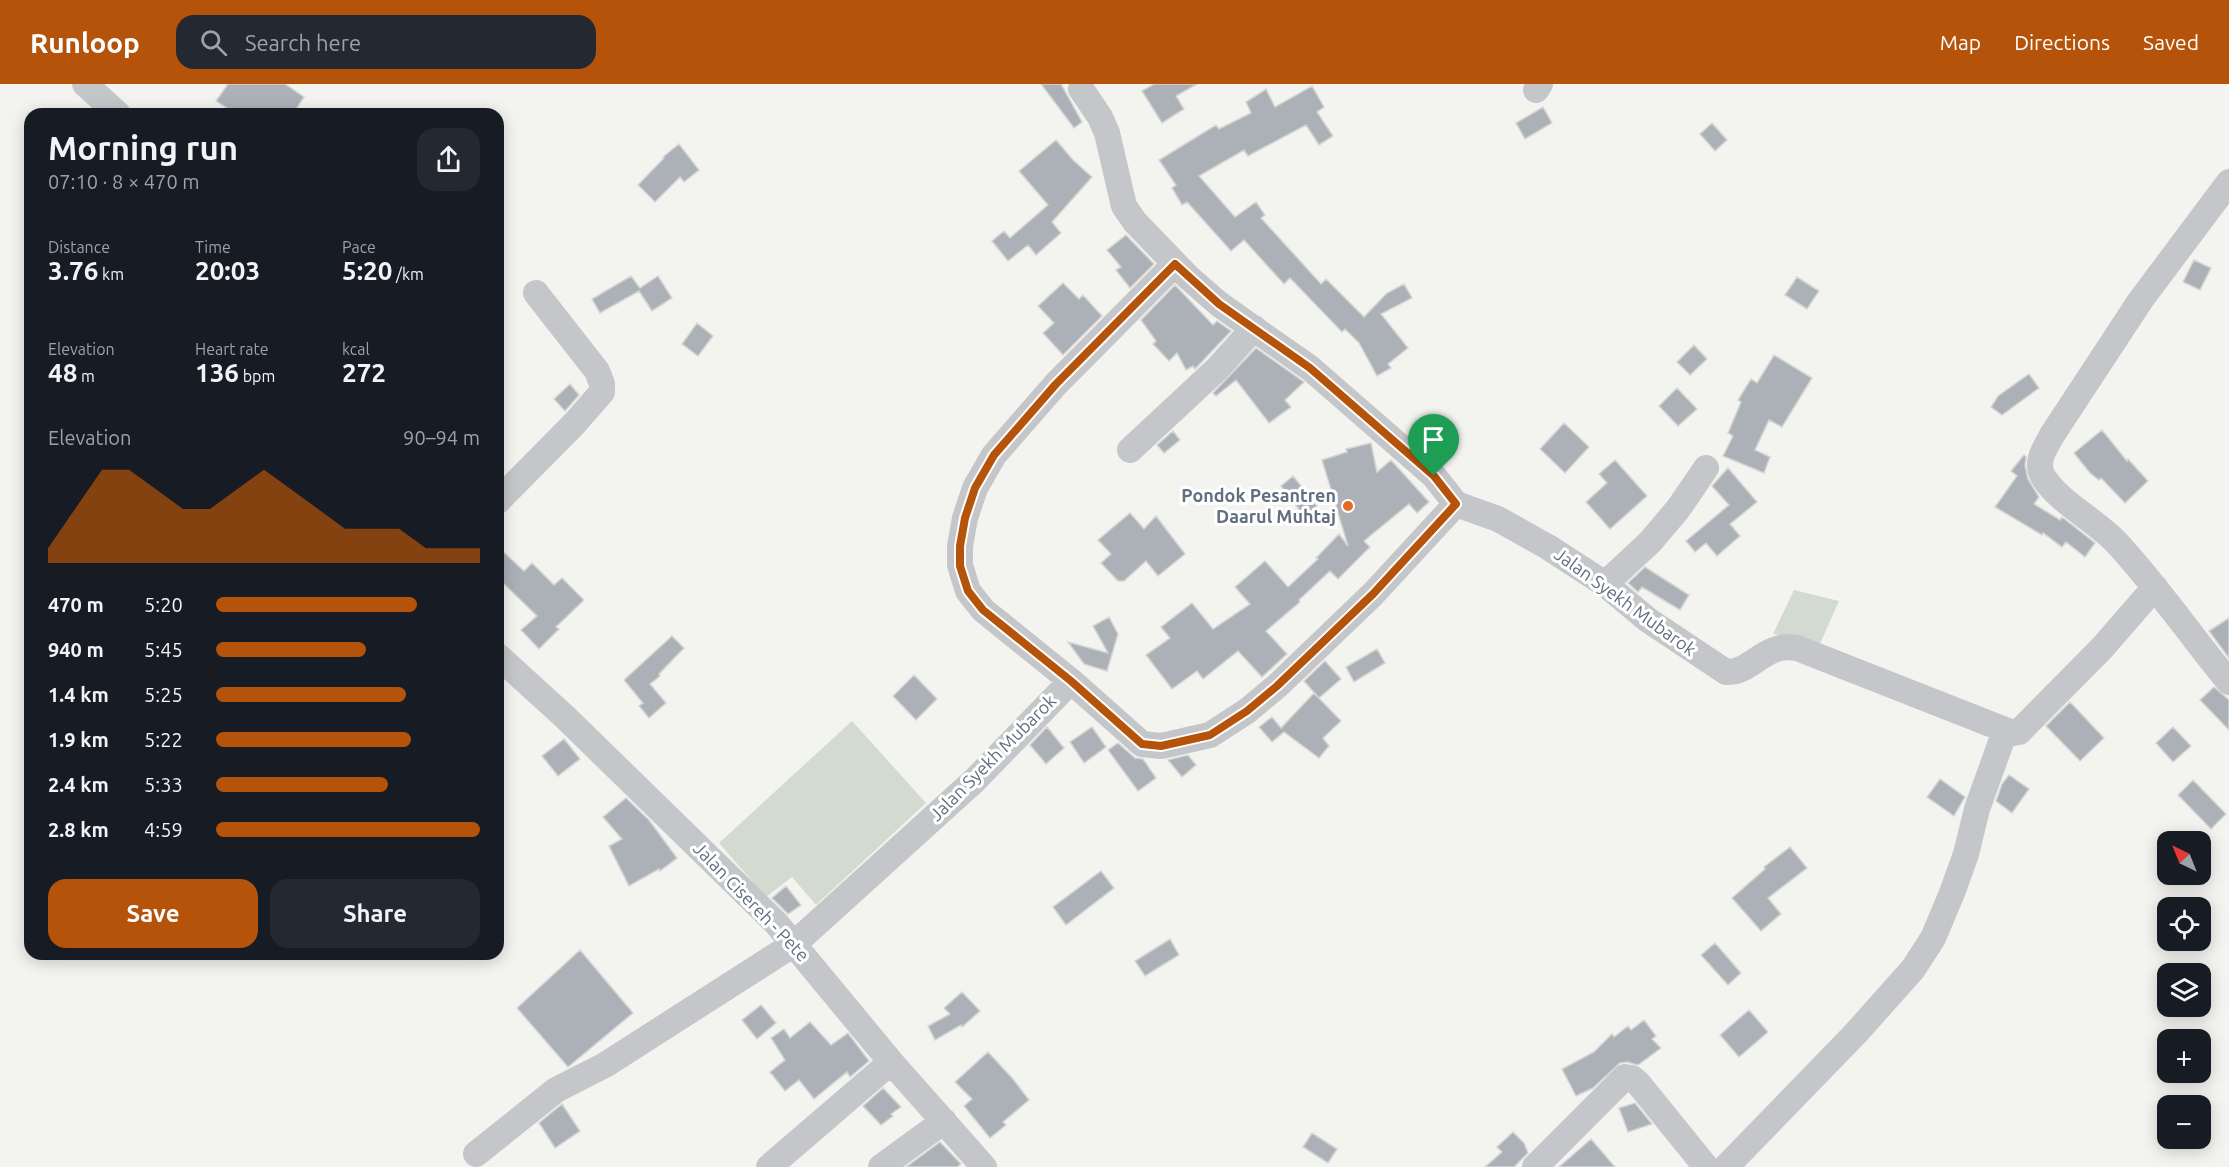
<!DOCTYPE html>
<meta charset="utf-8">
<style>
:root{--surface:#171b24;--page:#242831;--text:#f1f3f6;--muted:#9ea1a6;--accent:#b45309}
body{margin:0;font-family:Ubuntu,sans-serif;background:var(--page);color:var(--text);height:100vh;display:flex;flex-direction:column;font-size:22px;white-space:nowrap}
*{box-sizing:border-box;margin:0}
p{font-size:20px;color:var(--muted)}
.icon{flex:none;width:33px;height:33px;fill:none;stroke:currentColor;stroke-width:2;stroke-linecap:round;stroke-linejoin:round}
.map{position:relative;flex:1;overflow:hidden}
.sheet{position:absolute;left:24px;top:24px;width:480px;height:852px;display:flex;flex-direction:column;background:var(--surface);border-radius:18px;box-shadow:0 3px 15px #0003}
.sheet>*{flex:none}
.needle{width:39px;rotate:317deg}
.tools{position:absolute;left:2157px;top:747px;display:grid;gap:12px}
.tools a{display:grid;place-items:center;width:54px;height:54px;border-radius:12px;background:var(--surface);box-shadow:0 3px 15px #0003;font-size:30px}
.pin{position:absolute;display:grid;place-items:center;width:51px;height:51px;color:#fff;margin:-62px -26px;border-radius:50% 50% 50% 0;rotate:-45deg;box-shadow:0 0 6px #0007}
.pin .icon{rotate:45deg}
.round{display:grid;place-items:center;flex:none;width:63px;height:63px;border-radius:18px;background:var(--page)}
.summary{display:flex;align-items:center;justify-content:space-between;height:102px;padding:0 24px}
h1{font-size:33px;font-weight:700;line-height:45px}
.metrics{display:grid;grid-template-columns:repeat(3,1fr);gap:9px;height:102px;padding:6px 24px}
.metrics div{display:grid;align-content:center}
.metrics b{font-size:26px;font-weight:700}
.metrics small{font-size:16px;font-weight:400}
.metrics p{font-size:16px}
.chart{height:168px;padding:12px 24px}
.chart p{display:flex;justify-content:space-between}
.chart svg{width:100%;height:108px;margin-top:6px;fill:var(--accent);opacity:.7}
.button{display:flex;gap:12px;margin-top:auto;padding:12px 24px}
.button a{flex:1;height:69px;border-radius:18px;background:var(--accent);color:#fff;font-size:24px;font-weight:700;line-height:69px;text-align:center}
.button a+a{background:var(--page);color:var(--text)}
ul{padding:0 24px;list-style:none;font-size:20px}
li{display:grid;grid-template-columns:96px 72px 1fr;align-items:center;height:45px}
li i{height:15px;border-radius:8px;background:var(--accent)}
header{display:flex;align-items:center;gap:36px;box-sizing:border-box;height:84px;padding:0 30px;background:var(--accent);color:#fff}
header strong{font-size:28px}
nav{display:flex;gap:33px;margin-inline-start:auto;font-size:21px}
.search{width:420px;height:54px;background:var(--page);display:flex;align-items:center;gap:15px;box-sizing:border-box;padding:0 21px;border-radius:18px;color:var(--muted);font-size:22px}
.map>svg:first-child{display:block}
</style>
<header>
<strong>Runloop</strong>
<div class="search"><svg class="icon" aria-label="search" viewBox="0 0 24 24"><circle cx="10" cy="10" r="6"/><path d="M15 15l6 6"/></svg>Search here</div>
<nav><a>Map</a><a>Directions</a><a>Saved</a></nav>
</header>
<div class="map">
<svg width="2229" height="1083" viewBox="0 0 2229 1083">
<rect width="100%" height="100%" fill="#f3f4f0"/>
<!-- green -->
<path fill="#d3dbd1" d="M 1794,506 L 1839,517 L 1819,562 L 1773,550 Z
M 852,637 L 926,719 L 816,821 L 792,793 L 766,813 L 719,759 Z"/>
<!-- building -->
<path fill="#acb1b8" stroke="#d5d5d3" stroke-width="1.5" d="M 228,0 L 285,0 L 304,13 L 293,30 L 236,30 L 216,17 Z
M 1041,0 L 1061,0 L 1082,38 L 1074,44 Z
M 1154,0 L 1197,0 L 1176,12 L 1184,25 L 1162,39 L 1142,7 Z
M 1312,2 L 1324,23 L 1317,28 L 1333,52 L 1319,61 L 1306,41 L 1248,72 L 1244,66 L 1199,92 L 1235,133 L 1256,118 L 1265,131 L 1261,134 L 1321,200 L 1326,195 L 1364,233 L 1387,209 L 1404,200 L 1412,214 L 1381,230 L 1408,264 L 1388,280 L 1391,284 L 1377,292 L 1359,259 L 1345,245 L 1342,248 L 1290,194 L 1284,200 L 1244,156 L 1231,167 L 1187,118 L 1182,121 L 1172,104 L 1176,101 L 1159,76 L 1216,41 L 1219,45 L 1251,29 L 1246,18 L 1266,5 L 1275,23 Z
M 1543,23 L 1552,39 L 1525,55 L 1516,39 Z
M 1712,39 L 1727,56 L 1715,67 L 1700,50 Z
M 1056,56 L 1073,76 L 1092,93 L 1052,138 L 1061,149 L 1036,171 L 1028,161 L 1008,177 L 992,157 L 1004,147 L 1010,154 L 1048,121 L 1019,87 Z
M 679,60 L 699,86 L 684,98 L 680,93 L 655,118 L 638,101 L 664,74 L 663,73 Z
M 1126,151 L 1154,180 L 1130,204 L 1116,186 L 1121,183 L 1107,166 Z
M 2194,176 L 2211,184 L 2200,206 L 2183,198 Z
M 631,192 L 640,204 L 658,192 L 672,214 L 652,227 L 639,207 L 600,229 L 592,215 Z
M 1797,193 L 1819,207 L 1807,225 L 1785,211 Z
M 1063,199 L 1079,215 L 1083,211 L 1102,232 L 1063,271 L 1043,249 L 1054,239 L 1038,222 Z
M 1175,201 L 1213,241 L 1217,237 L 1231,247 L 1195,285 L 1193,282 L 1186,286 L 1177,269 L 1169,277 L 1153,260 L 1156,257 L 1141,236 Z
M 697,239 L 713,252 L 698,272 L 682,260 Z
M 1694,261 L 1707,275 L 1690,291 L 1677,278 Z
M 1256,264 L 1304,298 L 1285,316 L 1291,323 L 1269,339 L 1236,296 L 1216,312 L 1213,309 Z
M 1774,271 L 1812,294 L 1782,343 L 1769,336 L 1755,366 L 1770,373 L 1764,389 L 1723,372 L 1733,352 L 1728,349 L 1741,318 L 1738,316 L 1751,295 L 1757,299 Z
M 2029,290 L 2039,304 L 2002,331 L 1991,323 L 1998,312 Z
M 570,300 L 579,311 L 565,327 L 554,315 Z
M 1677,304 L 1697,325 L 1678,342 L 1659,322 Z
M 1564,339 L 1589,363 L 1565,389 L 1540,365 Z
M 2102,346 L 2127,377 L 2128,375 L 2148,397 L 2125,419 L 2101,394 L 2099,396 L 2090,389 L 2074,369 Z
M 1173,347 L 1180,356 L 1164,369 L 1157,361 Z
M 1371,359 L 1377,388 L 1391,376 L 1429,418 L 1417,429 L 1409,420 L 1364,457 L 1370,463 L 1338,495 L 1330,487 L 1299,516 L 1300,518 L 1266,547 L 1287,570 L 1262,593 L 1238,567 L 1203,595 L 1197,587 L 1172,605 L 1146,571 L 1170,554 L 1161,543 L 1192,519 L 1213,545 L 1250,520 L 1235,503 L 1265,477 L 1288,503 L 1318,475 L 1316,474 L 1339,450 L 1348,462 L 1322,376 L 1347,368 L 1346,365 Z
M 2024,371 L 2026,373 L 2025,382 L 2028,395 L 2039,413 L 2034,420 L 2060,436 L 2062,433 L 2095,459 L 2085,473 L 2066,458 L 2062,463 L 2043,449 L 2042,451 L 1995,423 L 2017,392 L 2011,387 Z
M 1615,376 L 1647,412 L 1610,445 L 1586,418 L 1607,399 L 1599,390 Z
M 1728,384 L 1757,418 L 1730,440 L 1740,452 L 1717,472 L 1706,459 L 1695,468 L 1686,457 L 1729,421 L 1712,402 Z
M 1293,392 L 1317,422 L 1304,432 L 1281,402 Z
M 1130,429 L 1144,445 L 1156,432 L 1185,470 L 1158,492 L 1146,477 L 1124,497 L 1118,497 L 1101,479 L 1111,470 L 1098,456 Z
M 498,463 L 524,487 L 532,479 L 554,501 L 562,494 L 584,516 L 556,543 L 559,545 L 539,565 L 521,546 L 537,532 L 498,494 Z
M 1645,483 L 1689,511 L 1680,526 L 1642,503 L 1638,508 L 1628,499 Z
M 1109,533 L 1118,550 L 1107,587 L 1084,580 L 1068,558 L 1108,569 L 1093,542 Z
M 2229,534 L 2229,574 L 2209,547 Z
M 672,552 L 684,564 L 659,590 L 660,592 L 650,600 L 666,619 L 649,634 L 639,622 L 643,619 L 624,596 Z
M 1377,565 L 1385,579 L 1354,598 L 1346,583 Z
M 1325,577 L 1341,595 L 1319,614 L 1304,597 Z
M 914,591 L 937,615 L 916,636 L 893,612 Z
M 2214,603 L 2229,616 L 2229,646 L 2200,616 Z
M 1314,609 L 1341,637 L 1323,654 L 1329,662 L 1319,674 L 1284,648 L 1272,658 L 1259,643 L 1272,633 L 1281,644 Z
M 2070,618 L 2104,654 L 2080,677 L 2046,642 Z
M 1047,643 L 1064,664 L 1046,680 L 1030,661 Z
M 1092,643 L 1106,663 L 1084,679 L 1070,658 Z
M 2173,643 L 2191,662 L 2173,678 L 2156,659 Z
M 564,655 L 580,675 L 558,692 L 542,672 Z
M 1118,659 L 1135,674 L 1143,675 L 1156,694 L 1138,707 L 1108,666 Z
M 1188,671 L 1196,681 L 1182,693 L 1168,676 Z
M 2009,691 L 2029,705 L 2012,729 L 1996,717 L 2002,700 Z
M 1940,695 L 1965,713 L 1954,732 L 1927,713 Z
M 2193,696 L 2226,730 L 2211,745 L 2178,711 Z
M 626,714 L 649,736 L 677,774 L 660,787 L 659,785 L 629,802 L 609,762 L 622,755 L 603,733 Z
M 1790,763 L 1807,784 L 1768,814 L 1781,830 L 1761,847 L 1732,814 L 1765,785 L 1764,783 Z
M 1101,787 L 1114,804 L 1066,841 L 1053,823 Z
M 786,802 L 801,821 L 788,830 L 772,814 Z
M 1170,855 L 1179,871 L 1145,892 L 1135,877 Z
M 1715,859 L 1741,889 L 1728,901 L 1701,871 Z
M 580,866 L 633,929 L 568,983 L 517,924 Z
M 962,908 L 980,927 L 962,943 L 961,941 L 935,956 L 928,942 L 950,930 L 944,924 Z
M 761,921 L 776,939 L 757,955 L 742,936 Z
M 1749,926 L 1768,948 L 1739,973 L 1720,951 Z
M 1644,936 L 1656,952 L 1652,955 L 1661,964 L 1638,981 L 1627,978 L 1620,979 L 1593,1004 L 1576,1012 L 1562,985 L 1594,968 L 1612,950 L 1614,953 L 1628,942 L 1631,946 Z
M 810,938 L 831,961 L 848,949 L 869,977 L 850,993 L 847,988 L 814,1015 L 799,996 L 785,1007 L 770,988 L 785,976 L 771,954 L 784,945 L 790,954 Z
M 988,968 L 1013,995 L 1029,1016 L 1003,1038 L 1006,1041 L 990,1054 L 964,1022 L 972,1015 L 955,998 Z
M 883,1004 L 901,1023 L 891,1030 L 893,1032 L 881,1041 L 863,1022 Z
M 1635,1019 L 1652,1040 L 1628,1048 L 1619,1024 Z
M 562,1020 L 580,1047 L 555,1064 L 539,1039 Z
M 1513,1048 L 1524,1059 L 1528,1069 L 1514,1083 L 1485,1083 L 1502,1068 L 1497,1063 Z
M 1312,1049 L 1337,1065 L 1328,1079 L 1303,1063 Z
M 1591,1055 L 1615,1083 L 1559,1083 Z
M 940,1058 L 961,1080 L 957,1083 L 906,1083 Z"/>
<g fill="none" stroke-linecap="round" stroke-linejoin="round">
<!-- minor -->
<path stroke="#c4c6ca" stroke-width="26" d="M 85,0 L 118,30
M 1081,5 L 1100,33 L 1107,49 L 1124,122 L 1135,138 L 1188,193 L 1219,220 L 1310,284 L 1434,392 L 1456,420
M 1536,6 L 1540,0
M 2229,98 L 2140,217 L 2052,351 C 2045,364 2034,379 2044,394 C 2060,419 2095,436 2116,458 C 2157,502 2191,552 2229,598
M 1130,366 L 1217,285 L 1254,244
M 498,417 L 574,340 L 602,308 L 602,300 L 597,287 L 536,209
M 1456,420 L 1498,435 L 1548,463 L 1605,500 L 1648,536 L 1726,588 C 1753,589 1763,558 1797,564 L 2013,649 L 2019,648 L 2102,564 L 2155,503
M 1605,500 L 1650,458 L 1678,425 L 1706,384
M 498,572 L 565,633 L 776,839 L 891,978 L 984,1083
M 1071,597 L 983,526 L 968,507 L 960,481 L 960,462 L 965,434 L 975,404 L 994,371 L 1056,300 L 1175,180
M 476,1070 L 556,1006 L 605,981 L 794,860 L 975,696 L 1071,597 L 1142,660 L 1161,662 L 1210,651 L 1247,627 L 1277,602 L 1373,510 L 1456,420
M 769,1083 L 891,978
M 881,1083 L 944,1037
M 1535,1083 L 1625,993 L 1632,994 L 1638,999 L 1706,1083
M 1726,1083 L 1856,949 L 1913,885 L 1933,854 L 1952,809 L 1966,770 L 1977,725 L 2005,647"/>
</g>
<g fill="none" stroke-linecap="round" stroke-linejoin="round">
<!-- route casing -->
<g stroke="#fff" stroke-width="12">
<path id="route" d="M 1175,180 L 1219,220 L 1310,284 L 1434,392 L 1456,420 L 1373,510 L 1277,602 L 1247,627 L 1210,651 L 1161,662 L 1142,660 L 1071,597 L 983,526 L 968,507 L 960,482 L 960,462 L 965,434 L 975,404 L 994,371 L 1056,300 Z"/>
</g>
<!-- route -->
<use href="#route" stroke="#b45309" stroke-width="8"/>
</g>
<!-- markers -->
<circle fill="#e26a21" stroke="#fff" stroke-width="2" cx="1348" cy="422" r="6"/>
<g text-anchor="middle" stroke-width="6" stroke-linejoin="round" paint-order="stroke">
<!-- poi labels -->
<g font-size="18" font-weight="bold" fill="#636f81" stroke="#fff" text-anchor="end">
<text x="1336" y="418">Pondok Pesantren<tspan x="1336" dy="21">Daarul Muhtaj</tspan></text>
</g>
<!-- street labels -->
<g font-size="18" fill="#636f81" stroke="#fff">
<text transform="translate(1625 518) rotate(36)" y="6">Jalan Syekh Mubarok</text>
<text transform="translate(993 674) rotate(-45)" y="6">Jalan Syekh Mubarok</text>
<text transform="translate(751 818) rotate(46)" y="6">Jalan Cisereh - Pete</text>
</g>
</g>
</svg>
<div class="tools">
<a><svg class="needle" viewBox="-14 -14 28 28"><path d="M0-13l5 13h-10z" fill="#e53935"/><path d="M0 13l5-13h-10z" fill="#9ea1a6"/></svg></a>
<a><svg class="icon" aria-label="locate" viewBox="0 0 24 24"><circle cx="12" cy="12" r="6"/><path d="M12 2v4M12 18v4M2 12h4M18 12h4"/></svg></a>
<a><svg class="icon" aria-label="layers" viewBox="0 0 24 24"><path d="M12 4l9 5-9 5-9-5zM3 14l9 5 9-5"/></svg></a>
<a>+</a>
<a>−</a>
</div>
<div class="pin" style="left:1434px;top:392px;background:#1e9e55"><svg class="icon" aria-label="arrive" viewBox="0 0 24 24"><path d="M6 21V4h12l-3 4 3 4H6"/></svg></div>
<section class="sheet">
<div class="summary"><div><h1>Morning run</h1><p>07:10 · 8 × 470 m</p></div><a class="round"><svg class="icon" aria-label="share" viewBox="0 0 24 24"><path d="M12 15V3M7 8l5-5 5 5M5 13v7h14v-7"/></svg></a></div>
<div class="metrics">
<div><p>Distance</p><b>3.76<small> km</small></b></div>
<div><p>Time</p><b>20:03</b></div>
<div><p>Pace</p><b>5:20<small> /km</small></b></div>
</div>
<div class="metrics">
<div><p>Elevation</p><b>48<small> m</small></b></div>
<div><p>Heart rate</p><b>136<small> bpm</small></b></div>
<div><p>kcal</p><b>272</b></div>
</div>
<div class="chart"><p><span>Elevation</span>90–94 m</p>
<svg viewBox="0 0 160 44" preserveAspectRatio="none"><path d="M0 44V38L10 22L20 6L30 6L40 14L50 22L60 22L70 14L80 6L90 14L100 22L110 30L120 30L130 30L140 38L150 38L160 38V44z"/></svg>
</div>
<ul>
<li><b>470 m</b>5:20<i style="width:76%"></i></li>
<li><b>940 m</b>5:45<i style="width:57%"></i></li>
<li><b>1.4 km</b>5:25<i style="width:72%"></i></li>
<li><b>1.9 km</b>5:22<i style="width:74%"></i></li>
<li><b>2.4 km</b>5:33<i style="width:65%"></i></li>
<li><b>2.8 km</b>4:59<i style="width:100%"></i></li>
</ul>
<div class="button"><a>Save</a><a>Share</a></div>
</section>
</div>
